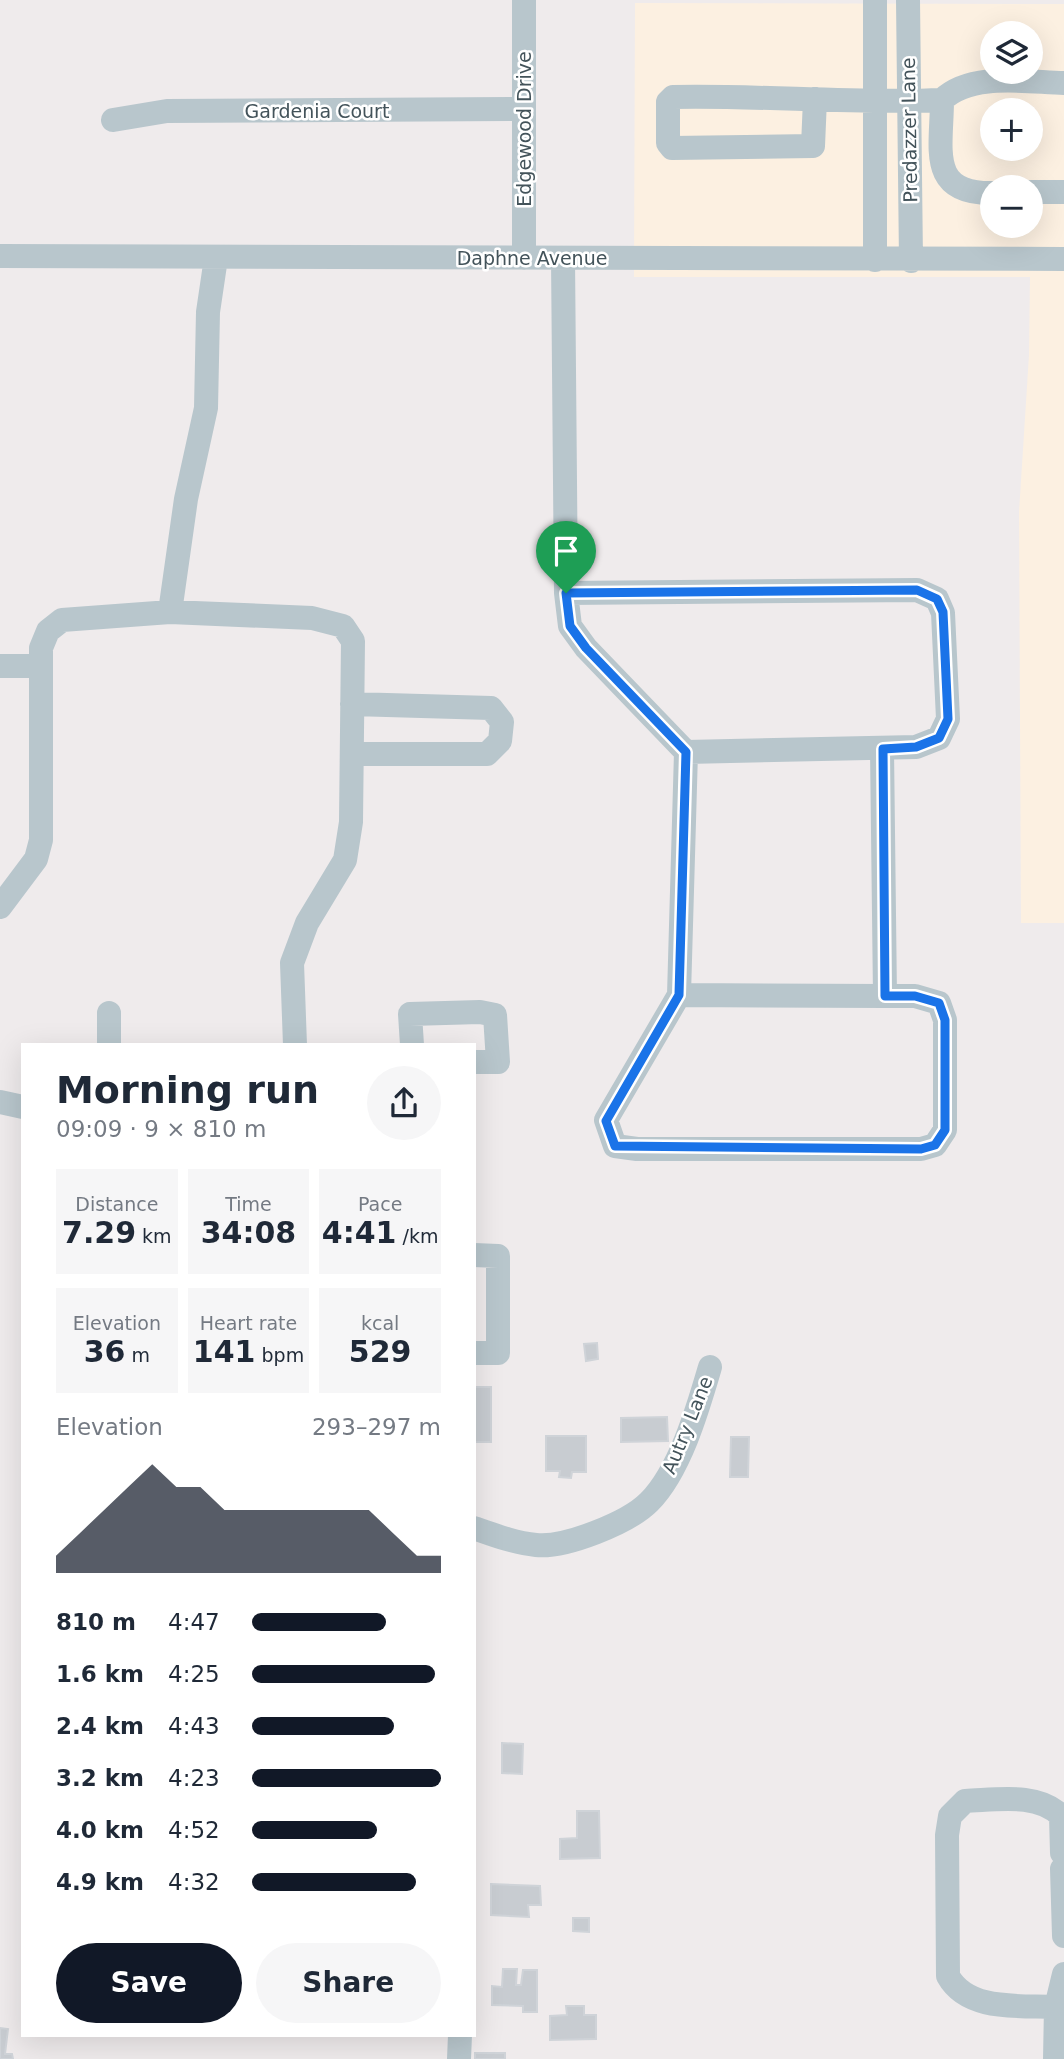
<!DOCTYPE html>
<meta charset="utf-8">
<style>
:root{--surface:#fff;--page:#f6f6f7;--text:#1f2937;--muted:#747a83;--accent:#111827}
body{margin:0;font-family:"DejaVu Sans",sans-serif;background:var(--page);color:var(--text);height:100vh;display:flex;flex-direction:column;font-size:26px;white-space:nowrap}
*{box-sizing:border-box;margin:0}
p{font-size:23px;color:var(--muted)}
.icon{flex:none;width:38px;height:38px;fill:none;stroke:currentColor;stroke-width:2;stroke-linecap:round;stroke-linejoin:round}
.map{position:relative;flex:1;overflow:hidden}
.sheet{position:absolute;left:21px;top:1043px;width:455px;height:994px;display:flex;flex-direction:column;background:var(--surface);border-radius:0px;box-shadow:0 7px 28px #0002}
.sheet>*{flex:none}
.tools{position:absolute;left:980px;top:21px;display:grid;gap:14px}
.tools a{display:grid;place-items:center;width:63px;height:63px;border-radius:50%;background:var(--surface);box-shadow:0 7px 28px #0002;font-size:35px}
.pin{position:absolute;display:grid;place-items:center;width:60px;height:60px;color:#fff;margin:-72px -30px;border-radius:50% 50% 50% 0;rotate:-45deg;box-shadow:0 0 7px #0007}
.pin .icon{rotate:45deg}
.round{display:grid;place-items:center;flex:none;width:74px;height:74px;border-radius:37px;background:var(--page)}
.headline{display:flex;align-items:center;justify-content:space-between;height:119px;padding:0 35px}
h1{font-size:38px;font-weight:700;line-height:52px}
.figures{display:grid;grid-template-columns:repeat(3,1fr);gap:10px;height:119px;padding:7px 35px}
.figures div{display:grid;align-content:center;border-radius:0px;background:var(--page);text-align:center}
.figures b{font-size:30px;font-weight:700}
.figures small{font-size:19px;font-weight:400}
.figures p{font-size:19px}
.chart{height:196px;padding:14px 35px}
.chart p{display:flex;justify-content:space-between}
.chart svg{width:100%;height:126px;margin-top:7px;fill:var(--accent);opacity:.7}
.button{display:flex;gap:14px;margin-top:auto;padding:14px 35px}
.button a{flex:1;height:80px;border-radius:42px;background:var(--accent);color:#fff;font-size:28px;font-weight:700;line-height:80px;text-align:center}
.button a+a{background:var(--page);color:var(--text)}
ul{padding:0 35px;list-style:none;font-size:23px}
li{display:grid;grid-template-columns:112px 84px 1fr;align-items:center;height:52px}
li i{height:18px;border-radius:9px;background:var(--accent)}
.map>svg:first-child{display:block}
</style>
<div class="map">
<svg width="1064" height="2059" viewBox="0 0 1064 2059">
<rect width="100%" height="100%" fill="#efebec"/>
<!-- commercial -->
<path fill="#fcf0e1" fill-rule="evenodd" d="M 635,3 L 1064,4 L 1064,923 L 1021,923 L 1019,512 L 1029,355 L 1030,277 L 634,277 ZM 992,33 L 1031,33 L 1031,72 L 992,72 ZM 992,110 L 1031,110 L 1031,149 L 992,149 ZM 992,187 L 1031,187 L 1031,226 L 992,226 Z"/>
<!-- building -->
<path fill="#c8ccd1" stroke="#cfd3d8" stroke-width="2" d="M 597,1343 L 598,1359 L 586,1361 L 584,1344 Z
M 474,1387 L 491,1387 L 491,1442 L 474,1442 Z
M 667,1417 L 668,1441 L 621,1442 L 621,1418 Z
M 546,1436 L 586,1436 L 586,1472 L 572,1472 L 571,1478 L 559,1477 L 560,1471 L 546,1471 Z
M 731,1437 L 749,1437 L 748,1477 L 730,1477 Z
M 502,1743 L 523,1744 L 522,1774 L 502,1773 Z
M 577,1811 L 599,1811 L 600,1858 L 560,1859 L 560,1839 L 577,1838 Z
M 491,1884 L 540,1886 L 541,1905 L 528,1905 L 529,1917 L 491,1915 Z
M 573,1918 L 589,1918 L 589,1932 L 573,1931 Z
M 503,1969 L 517,1969 L 516,1985 L 521,1985 L 523,1970 L 537,1970 L 537,2012 L 523,2012 L 523,2006 L 492,2005 L 492,1986 L 502,1987 Z
M 566,2006 L 584,2006 L 584,2015 L 596,2015 L 596,2039 L 550,2040 L 550,2016 L 567,2015 Z
M 0,2028 L 8,2029 L 5,2054 L 12,2054 L 13,2059 L 0,2059 Z
M 475,2053 L 505,2053 L 505,2059 L 475,2059 Z"/>
<g fill="none" stroke-linecap="round" stroke-linejoin="round">
<!-- minor -->
<path stroke="#b8c6cc" stroke-width="24" d="M 524,0 L 524,258
M 908,0 L 911,261
M 815,99 L 813,146 L 672,148 L 668,143 L 668,102 L 673,97 C 762,95 852,104 942,100 C 971,72 1026,82 1064,83
M 942,100 C 942,148 927,194 992,193
M 113,120 L 167,111 L 523,109
M 1031,192 L 1064,192
M 0,256 L 1064,259
M 563,258 L 566,593 L 570,626 L 586,648 L 686,752 L 679,995 L 606,1120 L 615,1146 L 637,1149 L 921,1149 L 935,1145 L 945,1130 L 945,1020 L 939,1003 L 915,996 L 885,996 L 882,749
M 875,260 L 875,0
M 566,593 L 917,590 L 937,599 L 943,613 L 948,719 L 939,738 L 916,747 L 686,752
M 170,612 L 186,499 L 206,408 L 208,312 L 216,258
M 0,666 L 40,666
M 352,704 L 491,708 L 502,722 L 500,741 L 487,754 L 352,754
M 0,907 L 36,859 L 41,840 L 41,648 L 48,631 L 62,620 L 170,612 L 312,618 L 343,626 L 353,641 L 351,822 L 345,860 L 307,923 L 292,963 L 295,1045
M 679,995 L 885,996
M 109,1013 L 109,1045
M 412,1045 L 410,1014 L 480,1012 L 495,1015 L 498,1062 L 474,1062
M 0,1102 L 23,1107
M 474,1255 L 498,1256 L 498,1353 L 474,1353
M 474,1528 C 494,1535 515,1543 536,1545 C 565,1548 628,1523 649,1502 C 680,1471 698,1408 710,1367
M 1062,1869 L 1064,1936
M 1056,2007 C 1020,2005 968,2012 948,1976 L 947,1835 L 950,1816 L 965,1801 C 996,1800 1038,1792 1061,1816 L 1062,1853
M 459,2059 L 460,2035
M 1055,2059 L 1056,2007 L 1064,1974"/>
</g>
<g fill="none" stroke-linecap="round" stroke-linejoin="round">
<!-- route casing -->
<g stroke="#fff" stroke-width="14">
<path id="route" d="M 917,590 L 937,599 L 943,612 L 948,719 L 939,738 L 916,747 L 883,749 L 885,996 L 915,996 L 939,1003 L 945,1020 L 945,1130 L 935,1145 L 921,1149 L 615,1146 L 606,1121 L 679,995 L 686,752 L 586,648 L 570,626 L 566,593 Z"/>
</g>
<!-- route -->
<use href="#route" stroke="#1a73e8" stroke-width="9"/>
</g>
<g text-anchor="middle" stroke-width="5" stroke-linejoin="round" paint-order="stroke">
<!-- street labels -->
<g font-size="19" fill="#43535a" stroke="#fff">
<text x="317" y="118">Gardenia Court</text>
<text transform="translate(524 129) rotate(-90)" y="7">Edgewood Drive</text>
<text transform="translate(909 130) rotate(-91)" y="7">Predazzer Lane</text>
<text x="532" y="265">Daphne Avenue</text>
<text transform="translate(687 1425) rotate(-68)" y="7">Autry Lane</text>
</g>
</g>
</svg>
<div class="tools">
<a><svg class="icon" aria-label="layers" viewBox="0 0 24 24"><path d="M12 4l9 5-9 5-9-5zM3 14l9 5 9-5"/></svg></a>
<a>+</a>
<a>−</a>
</div>
<div class="pin" style="left:566px;top:593px;background:#1e9e55"><svg class="icon" aria-label="arrive" viewBox="0 0 24 24"><path d="M6 21V4h12l-3 4 3 4H6"/></svg></div>
<section class="sheet">
<div class="headline"><div><h1>Morning run</h1><p>09:09 · 9 × 810 m</p></div><a class="round"><svg class="icon" aria-label="share" viewBox="0 0 24 24"><path d="M12 15V3M7 8l5-5 5 5M5 13v7h14v-7"/></svg></a></div>
<div class="figures">
<div><p>Distance</p><b>7.29<small> km</small></b></div>
<div><p>Time</p><b>34:08</b></div>
<div><p>Pace</p><b>4:41<small> /km</small></b></div>
</div>
<div class="figures">
<div><p>Elevation</p><b>36<small> m</small></b></div>
<div><p>Heart rate</p><b>141<small> bpm</small></b></div>
<div><p>kcal</p><b>529</b></div>
</div>
<div class="chart"><p><span>Elevation</span>293–297 m</p>
<svg viewBox="0 0 160 44" preserveAspectRatio="none"><path d="M0 44V38L10 30L20 22L30 14L40 6L50 14L60 14L70 22L80 22L90 22L100 22L110 22L120 22L130 22L140 30L150 38L160 38V44z"/></svg>
</div>
<ul>
<li><b>810 m</b>4:47<i style="width:71%"></i></li>
<li><b>1.6 km</b>4:25<i style="width:97%"></i></li>
<li><b>2.4 km</b>4:43<i style="width:75%"></i></li>
<li><b>3.2 km</b>4:23<i style="width:100%"></i></li>
<li><b>4.0 km</b>4:52<i style="width:66%"></i></li>
<li><b>4.9 km</b>4:32<i style="width:87%"></i></li>
</ul>
<div class="button"><a>Save</a><a>Share</a></div>
</section>
</div>
